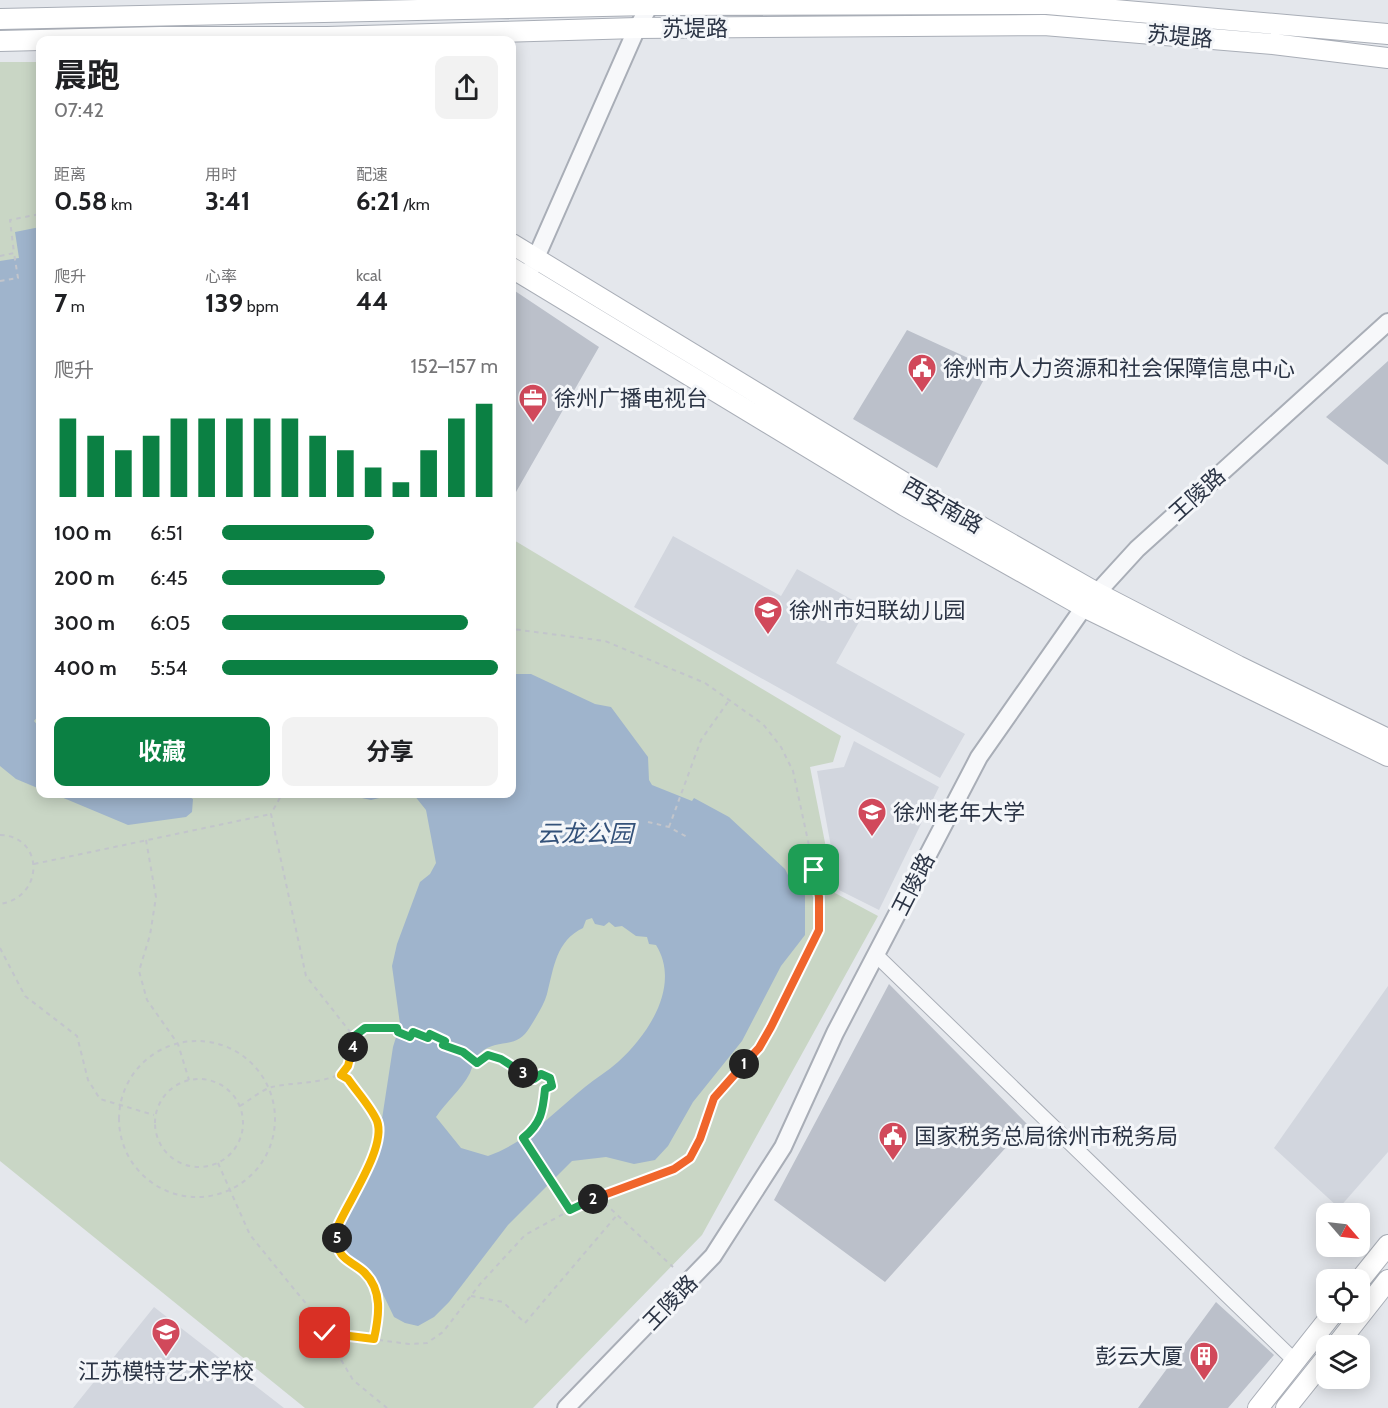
<!DOCTYPE html>
<html lang="zh">
<meta charset="utf-8">
<style>
:root{--surface:#fff;--page:#f2f2f2;--text:#202124;--muted:#757577;--accent:#0b8043}
body{margin:0;font-family:Cabin,"Noto Sans SC",sans-serif;background:var(--page);color:var(--text);height:100vh;display:flex;flex-direction:column;font-size:22px;white-space:nowrap}
*{box-sizing:border-box;margin:0}
p{font-size:20px;color:var(--muted)}
.icon{flex:none;width:33px;height:33px;fill:none;stroke:currentColor;stroke-width:2;stroke-linecap:round;stroke-linejoin:round}
.map{position:relative;flex:1;overflow:hidden}
.side{position:absolute;left:36px;top:36px;width:480px;height:762px;display:flex;flex-direction:column;background:var(--surface);border-radius:12px;box-shadow:0 3px 15px #0003}
.side>*{flex:none}
.needle{width:39px;rotate:118deg}
.controls{position:absolute;left:1316px;top:1203px;display:grid;gap:12px}
.controls a{display:grid;place-items:center;width:54px;height:54px;border-radius:12px;background:var(--surface);box-shadow:0 3px 15px #0003;font-size:30px}
.pin{position:absolute;display:grid;place-items:center;width:51px;height:51px;color:#fff;margin:-26px;border-radius:12px;box-shadow:0 3px 9px #0006}
.km{position:absolute;width:30px;height:30px;margin:-15px;border-radius:50%;background:#222;color:#fff;font-size:16px;line-height:30px;text-align:center}
.round{display:grid;place-items:center;flex:none;width:63px;height:63px;border-radius:12px;background:var(--page)}
.head{display:flex;align-items:center;justify-content:space-between;height:102px;padding:0 18px}
h1{font-size:33px;font-weight:700;line-height:45px}
.metrics{display:grid;grid-template-columns:repeat(3,1fr);gap:9px;height:102px;padding:6px 18px}
.metrics div{display:grid;align-content:center}
.metrics b{font-size:26px;font-weight:700}
.metrics small{font-size:16px;font-weight:400}
.metrics p{font-size:16px}
.chart{height:168px;padding:12px 18px}
.chart p{display:flex;justify-content:space-between}
.chart svg{width:100%;height:108px;margin-top:6px;stroke:var(--accent);stroke-width:6}
.action{display:flex;gap:12px;margin-top:auto;padding:12px 18px}
.action a{flex:1;height:69px;border-radius:12px;background:var(--accent);color:#fff;font-size:24px;font-weight:700;line-height:69px;text-align:center}
.action a+a{background:var(--page);color:var(--text)}
ul{padding:0 18px;list-style:none;font-size:20px}
li{display:grid;grid-template-columns:96px 72px 1fr;align-items:center;height:45px}
li i{height:15px;border-radius:8px;background:var(--accent)}
.map>svg:first-child{display:block}
</style>
<div class="map">
<svg width="1388" height="1408" viewBox="0 0 1388 1408">
<rect width="100%" height="100%" fill="#e4e7ec"/>
<!-- built -->
<path fill="#d2d6de" d="M 673,536 L 781,596 L 797,569 L 867,608 L 836,663 L 965,734 L 940,778 L 634,607 Z
M 854,741 L 939,787 L 879,910 L 839,890 L 817,771 L 844,767 Z
M 1388,986 L 1388,1152 L 1339,1208 L 1274,1148 Z
M 154,1307 L 284,1408 L 73,1408 Z"/>
<!-- green -->
<path fill="#c9d6c5" d="M 0,62 L 40,62 L 40,794 L 512,794 L 512,539 L 841,736 L 833,762 L 810,767 L 835,893 L 878,916 L 702,1235 L 533,1408 L 305,1408 L 0,1161 Z"/>
<!-- water -->
<path fill="#9fb4cc" fill-rule="evenodd" d="M 40,227 L 40,714 L 34,721 L 40,728 L 40,789 L 16,779 L 0,766 L 0,261 L 19,258 L 15,232 Z
M 512,674 L 531,674 L 595,704 L 611,707 L 648,757 L 649,780 L 652,785 L 692,801 L 694,798 L 729,817 L 785,869 L 792,883 L 805,891 L 805,935 L 781,966 L 742,1041 L 693,1102 L 668,1146 L 655,1160 L 634,1164 L 606,1157 L 572,1161 L 508,1225 L 449,1302 L 434,1317 L 418,1326 L 405,1323 L 394,1317 L 379,1286 L 367,1272 L 344,1253 L 340,1245 L 339,1230 L 363,1183 L 378,1145 L 393,1047 L 400,1024 L 392,966 L 397,944 L 420,882 L 430,874 L 436,863 L 426,810 L 414,795 L 409,794 L 512,794 ZM 592,918 L 595,924 L 604,926 L 609,922 L 615,927 L 622,926 L 636,936 L 647,937 L 649,944 L 656,945 C 681,985 649,1034 618,1062 C 608,1071 596,1078 585,1087 C 553,1113 527,1142 488,1156 L 461,1148 L 436,1117 C 446,1102 461,1090 470,1073 C 473,1066 474,1058 480,1053 C 498,1037 516,1051 530,1027 C 536,1017 544,1005 547,994 C 554,967 556,941 583,928 L 586,920 Z
M 54,794 L 184,794 L 193,799 L 192,812 L 186,817 L 128,825 Z
M 344,794 L 396,794 L 371,800 Z"/>
<!-- building -->
<path fill="#bbc0ca" d="M 512,289 L 599,347 L 512,499 Z
M 907,330 L 990,368 L 937,468 L 853,419 Z
M 1388,361 L 1388,465 L 1326,417 Z
M 889,984 L 1027,1124 L 885,1282 L 774,1200 Z
M 1216,1302 L 1274,1355 L 1228,1408 L 1138,1408 Z"/>
<g fill="none" stroke-linecap="round" stroke-linejoin="round">
<!-- minor casing -->
<g stroke="#a9aeb7" stroke-width="16">
<path id="minor" d="M 876,955 L 1295,1361"/>
</g>
<!-- tertiary casing -->
<g stroke="#a9aeb7" stroke-width="20">
<path id="tertiary" d="M 527,278 L 637,28 L 653,0
M 566,1408 L 713,1256 L 783,1147 L 835,1033 L 979,757 L 1084,607 L 1137,549 L 1388,322"/>
</g>
<!-- secondary casing -->
<g stroke="#a9aeb7" stroke-width="22">
<path id="secondary" d="M 0,19 L 650,5 L 1047,4 L 1388,34
M 0,41 L 160,37 L 327,37 L 637,28 L 1044,25 L 1273,44 L 1388,58
M 512,244 L 908,485 L 1097,593 L 1238,666 L 1388,739
M 512,268 L 905,506 L 1084,607 L 1388,756
M 1359,1281 L 1388,1245
M 1336,1346 L 1388,1280
M 1258,1408 L 1334,1312
M 1286,1408 L 1326,1358"/>
</g>
<!-- path -->
<path stroke="#c2c5cb" stroke-width="2" stroke-dasharray="4.5 4.5" stroke-linecap="butt" d="M 0,256 L 14,253 L 10,220 L 40,214
M 0,281 L 18,278 L 14,253
M 648,822 L 669,827 L 687,837
M 669,827 L 701,740 L 730,699
M 0,835 C 44,836 45,897 0,904
M 146,840 L 156,897 L 150,935 L 139,971 L 147,1000 L 178,1044 L 189,1080
M 34,864 L 271,814
M 0,948 L 25,996 L 77,1036 L 88,1080 L 100,1099 L 154,1115
M 352,1038 L 365,1028 L 397,1028 L 398,1032 L 410,1037 L 413,1032 L 428,1038 L 430,1034 L 445,1041 L 443,1045 L 459,1053 L 463,1052 L 477,1063 L 488,1055 L 501,1059 L 534,1079 L 541,1074 L 550,1079 L 552,1086 L 545,1089 C 543,1111 541,1124 523,1138 L 570,1210
M119 1119a78 78 0 1 1 156 0a78 78 0 1 1-156 0Z
M 341,1075 L 348,1079 C 357,1092 370,1107 377,1121 C 390,1152 337,1204 337,1236 C 337,1257 347,1260 362,1270 C 383,1286 379,1316 374,1339
M155 1123a44 44 0 1 1 88 0a44 44 0 1 1-88 0Z
M 240,1106 C 250,1100 261,1090 272,1087 C 306,1079 366,1089 351,1033 L 306,976 L 271,814 L 282,794
M 218,1163 L 250,1235 L 312,1311 L 353,1380 L 387,1408
M 598,1197 L 673,1267
M 471,1296 L 503,1302 L 525,1323 L 617,1215
M 325,1333 L 409,1344 L 427,1343 L 443,1332 L 480,1284 L 525,1235 L 585,1202 L 674,1169 L 690,1158 L 700,1139 L 714,1098 L 759,1048 L 819,930 L 820,897 L 793,771 L 781,747 L 763,724 L 705,683 L 605,641 L 512,629"/>
<!-- minor -->
<use href="#minor" stroke="#f7f8fa" stroke-width="14"/>
<!-- tertiary -->
<use href="#tertiary" stroke="#f7f8fa" stroke-width="16"/>
<!-- secondary -->
<use href="#secondary" stroke="#fff" stroke-width="20"/>
</g>
<g fill="none" stroke-linecap="round" stroke-linejoin="round">
<!-- split-1 casing -->
<g stroke="#fff" stroke-width="12">
<path id="split-1" d="M 744,1064 L 759,1048 L 771,1027 L 819,930 L 819,897 L 814,870"/>
</g>
<!-- split-2 casing -->
<g stroke="#fff" stroke-width="12">
<path id="split-2" d="M 593,1199 L 674,1169 L 690,1158 L 700,1139 L 714,1098 L 744,1064"/>
</g>
<!-- split-3 casing -->
<g stroke="#fff" stroke-width="12">
<path id="split-3" d="M 523,1073 L 534,1079 L 541,1074 L 550,1078 L 552,1086 L 545,1089 C 543,1111 541,1124 523,1138 L 570,1210 L 593,1199"/>
</g>
<!-- split-4 casing -->
<g stroke="#fff" stroke-width="12">
<path id="split-4" d="M 353,1047 L 352,1038 L 365,1028 L 397,1028 L 398,1032 L 410,1037 L 413,1032 L 428,1038 L 430,1034 L 445,1041 L 443,1045 L 463,1052 L 477,1063 L 488,1055 L 501,1059 L 523,1073"/>
</g>
<!-- split-5 casing -->
<g stroke="#fff" stroke-width="12">
<path id="split-5" d="M 337,1238 L 337,1228 C 347,1203 387,1147 377,1121 C 371,1107 357,1092 348,1079 L 341,1075 L 348,1066 L 353,1047"/>
</g>
<!-- split-6 casing -->
<g stroke="#fff" stroke-width="12">
<path id="split-6" d="M 325,1333 L 374,1339 C 379,1316 383,1290 364,1272 C 351,1260 337,1260 337,1238"/>
</g>
<!-- split-1 -->
<use href="#split-1" stroke="#f0652b" stroke-width="8"/>
<!-- split-2 -->
<use href="#split-2" stroke="#f0652b" stroke-width="8"/>
<!-- split-3 -->
<use href="#split-3" stroke="#22a559" stroke-width="8"/>
<!-- split-4 -->
<use href="#split-4" stroke="#22a559" stroke-width="8"/>
<!-- split-5 -->
<use href="#split-5" stroke="#f5b400" stroke-width="8"/>
<!-- split-6 -->
<use href="#split-6" stroke="#f5b400" stroke-width="8"/>
</g>
<!-- icons -->
<defs>
<g id="civic-pin" transform="scale(1.5)"><path d="M0 17L-7.5 6A9.5 9.5 0 1 1 7.5 6Z" fill="#d1495b" stroke="#f4f6f9"/><path d="M-.6-6.5H3V-4.5H.6V-3L4-1V1h2V6H-6V1h2V-1L-.6-3ZM-1.2 2.5V6h2.4V2.5Z" fill="#fff"/></g>
<g id="office-pin" transform="scale(1.5)"><path d="M0 17L-7.5 6A9.5 9.5 0 1 1 7.5 6Z" fill="#d1495b" stroke="#f4f6f9"/><path d="M-6-3h4V-5.5h4V-3h4V5H-6ZM-1-4.5V-3h2v-1.5ZM-6 0V1H6V0Z" fill="#fff"/></g>
<g id="school-pin" transform="scale(1.5)"><path d="M0 17L-7.5 6A9.5 9.5 0 1 1 7.5 6Z" fill="#d1495b" stroke="#f4f6f9"/><path d="M0-5L7-2L0 1L-7-2ZM-4 1L0 2.5L4 1V4Q0 6-4 4Z" fill="#fff"/></g>
<g id="university-pin" transform="scale(1.5)"><path d="M0 17L-7.5 6A9.5 9.5 0 1 1 7.5 6Z" fill="#d1495b" stroke="#f4f6f9"/><path d="M0-5L7-2L0 1L-7-2ZM-4 1L0 2.5L4 1V4Q0 6-4 4Z" fill="#fff"/></g>
<g id="building-pin" transform="scale(1.5)"><path d="M0 17L-7.5 6A9.5 9.5 0 1 1 7.5 6Z" fill="#d1495b" stroke="#f4f6f9"/><path d="M-4-6H4V6H1V3H-1V6H-4ZM-2.5-4.3h1.7v1.8h-1.7ZM.8-4.3h1.7v1.8H.8ZM-2.5-1h1.7V.8h-1.7ZM.8-1h1.7V.8H.8Z" fill="#fff"/></g>
</defs>
<g fill-rule="evenodd">
<use href="#civic-pin" x="922" y="368"/>
<use href="#office-pin" x="533" y="398"/>
<use href="#school-pin" x="768" y="610"/>
<use href="#university-pin" x="872" y="812"/>
<use href="#civic-pin" x="893" y="1136"/>
<use href="#school-pin" x="166" y="1332"/>
<use href="#building-pin" x="1204" y="1356"/>
</g>
<g text-anchor="middle" stroke-width="6" stroke-linejoin="round" paint-order="stroke">
<!-- street labels -->
<g font-size="22" fill="#2b3445" stroke="#f4f6f9">
<text x="695" y="36">苏堤路</text>
<text transform="translate(1180 36) rotate(5)" y="8">苏堤路</text>
<text transform="translate(1197 494) rotate(-42)" y="8">王陵路</text>
<text transform="translate(943 505) rotate(30)" y="8">西安南路</text>
<text transform="translate(913 884) rotate(-63)" y="8">王陵路</text>
<text transform="translate(670 1302) rotate(-46)" y="8">王陵路</text>
</g>
<!-- poi labels -->
<g font-size="22" fill="#2b3445" stroke="#f4f6f9" text-anchor="start">
<text x="943" y="376">徐州市人力资源和社会保障信息中心</text>
<text x="554" y="406">徐州广播电视台</text>
<text x="789" y="618">徐州市妇联幼儿园</text>
<text x="893" y="820">徐州老年大学</text>
<text x="914" y="1144">国家税务总局徐州市税务局</text>
<text x="1183" y="1364" text-anchor="end">彭云大厦</text>
<text x="166" y="1379" text-anchor="middle">江苏模特艺术学校</text>
</g>
<!-- water labels -->
<g font-size="24" font-style="italic" fill="#34527a" stroke="#f4f6f9">
<text x="585" y="842">云龙公园</text>
</g>
</g>
</svg>
<div class="controls">
<a><svg class="needle" viewBox="-14 -14 28 28"><path d="M0-13l5 13h-10z" fill="#e53935"/><path d="M0 13l5-13h-10z" fill="#757577"/></svg></a>
<a><svg class="icon" aria-label="locate" viewBox="0 0 24 24"><circle cx="12" cy="12" r="6"/><path d="M12 2v4M12 18v4M2 12h4M18 12h4"/></svg></a>
<a><svg class="icon" aria-label="layers" viewBox="0 0 24 24"><path d="M12 4l9 5-9 5-9-5zM3 14l9 5 9-5"/></svg></a>
</div>
<div class="pin" style="left:814px;top:870px;background:#1e9e55"><svg class="icon" aria-label="arrive" viewBox="0 0 24 24"><path d="M6 21V4h12l-3 4 3 4H6"/></svg></div>
<div class="pin" style="left:325px;top:1333px;background:#d93025"><svg class="icon" aria-label="check" viewBox="0 0 24 24"><path d="M5 12l5 5 9-10"/></svg></div>
<b class="km" style="left:744px;top:1064px">1</b>
<b class="km" style="left:593px;top:1199px">2</b>
<b class="km" style="left:523px;top:1073px">3</b>
<b class="km" style="left:353px;top:1047px">4</b>
<b class="km" style="left:337px;top:1238px">5</b>
<section class="side">
<div class="head"><div><h1>晨跑</h1><p>07:42</p></div><a class="round"><svg class="icon" aria-label="share" viewBox="0 0 24 24"><path d="M12 15V3M7 8l5-5 5 5M5 13v7h14v-7"/></svg></a></div>
<div class="metrics">
<div><p>距离</p><b>0.58<small> km</small></b></div>
<div><p>用时</p><b>3:41</b></div>
<div><p>配速</p><b>6:21<small> /km</small></b></div>
</div>
<div class="metrics">
<div><p>爬升</p><b>7<small> m</small></b></div>
<div><p>心率</p><b>139<small> bpm</small></b></div>
<div><p>kcal</p><b>44</b></div>
</div>
<div class="chart"><p><span>爬升</span>152–157 m</p>
<svg viewBox="0 0 160 44" preserveAspectRatio="none"><path d="M5 44V12M15 44V19M25 44V25M35 44V19M45 44V12M55 44V12M65 44V12M75 44V12M85 44V12M95 44V19M105 44V25M115 44V32M125 44V38M135 44V25M145 44V12M155 44V6"/></svg>
</div>
<ul>
<li><b>100 m</b>6:51<i style="width:55%"></i></li>
<li><b>200 m</b>6:45<i style="width:59%"></i></li>
<li><b>300 m</b>6:05<i style="width:89%"></i></li>
<li><b>400 m</b>5:54<i style="width:100%"></i></li>
</ul>
<div class="action"><a>收藏</a><a>分享</a></div>
</section>
</div>
